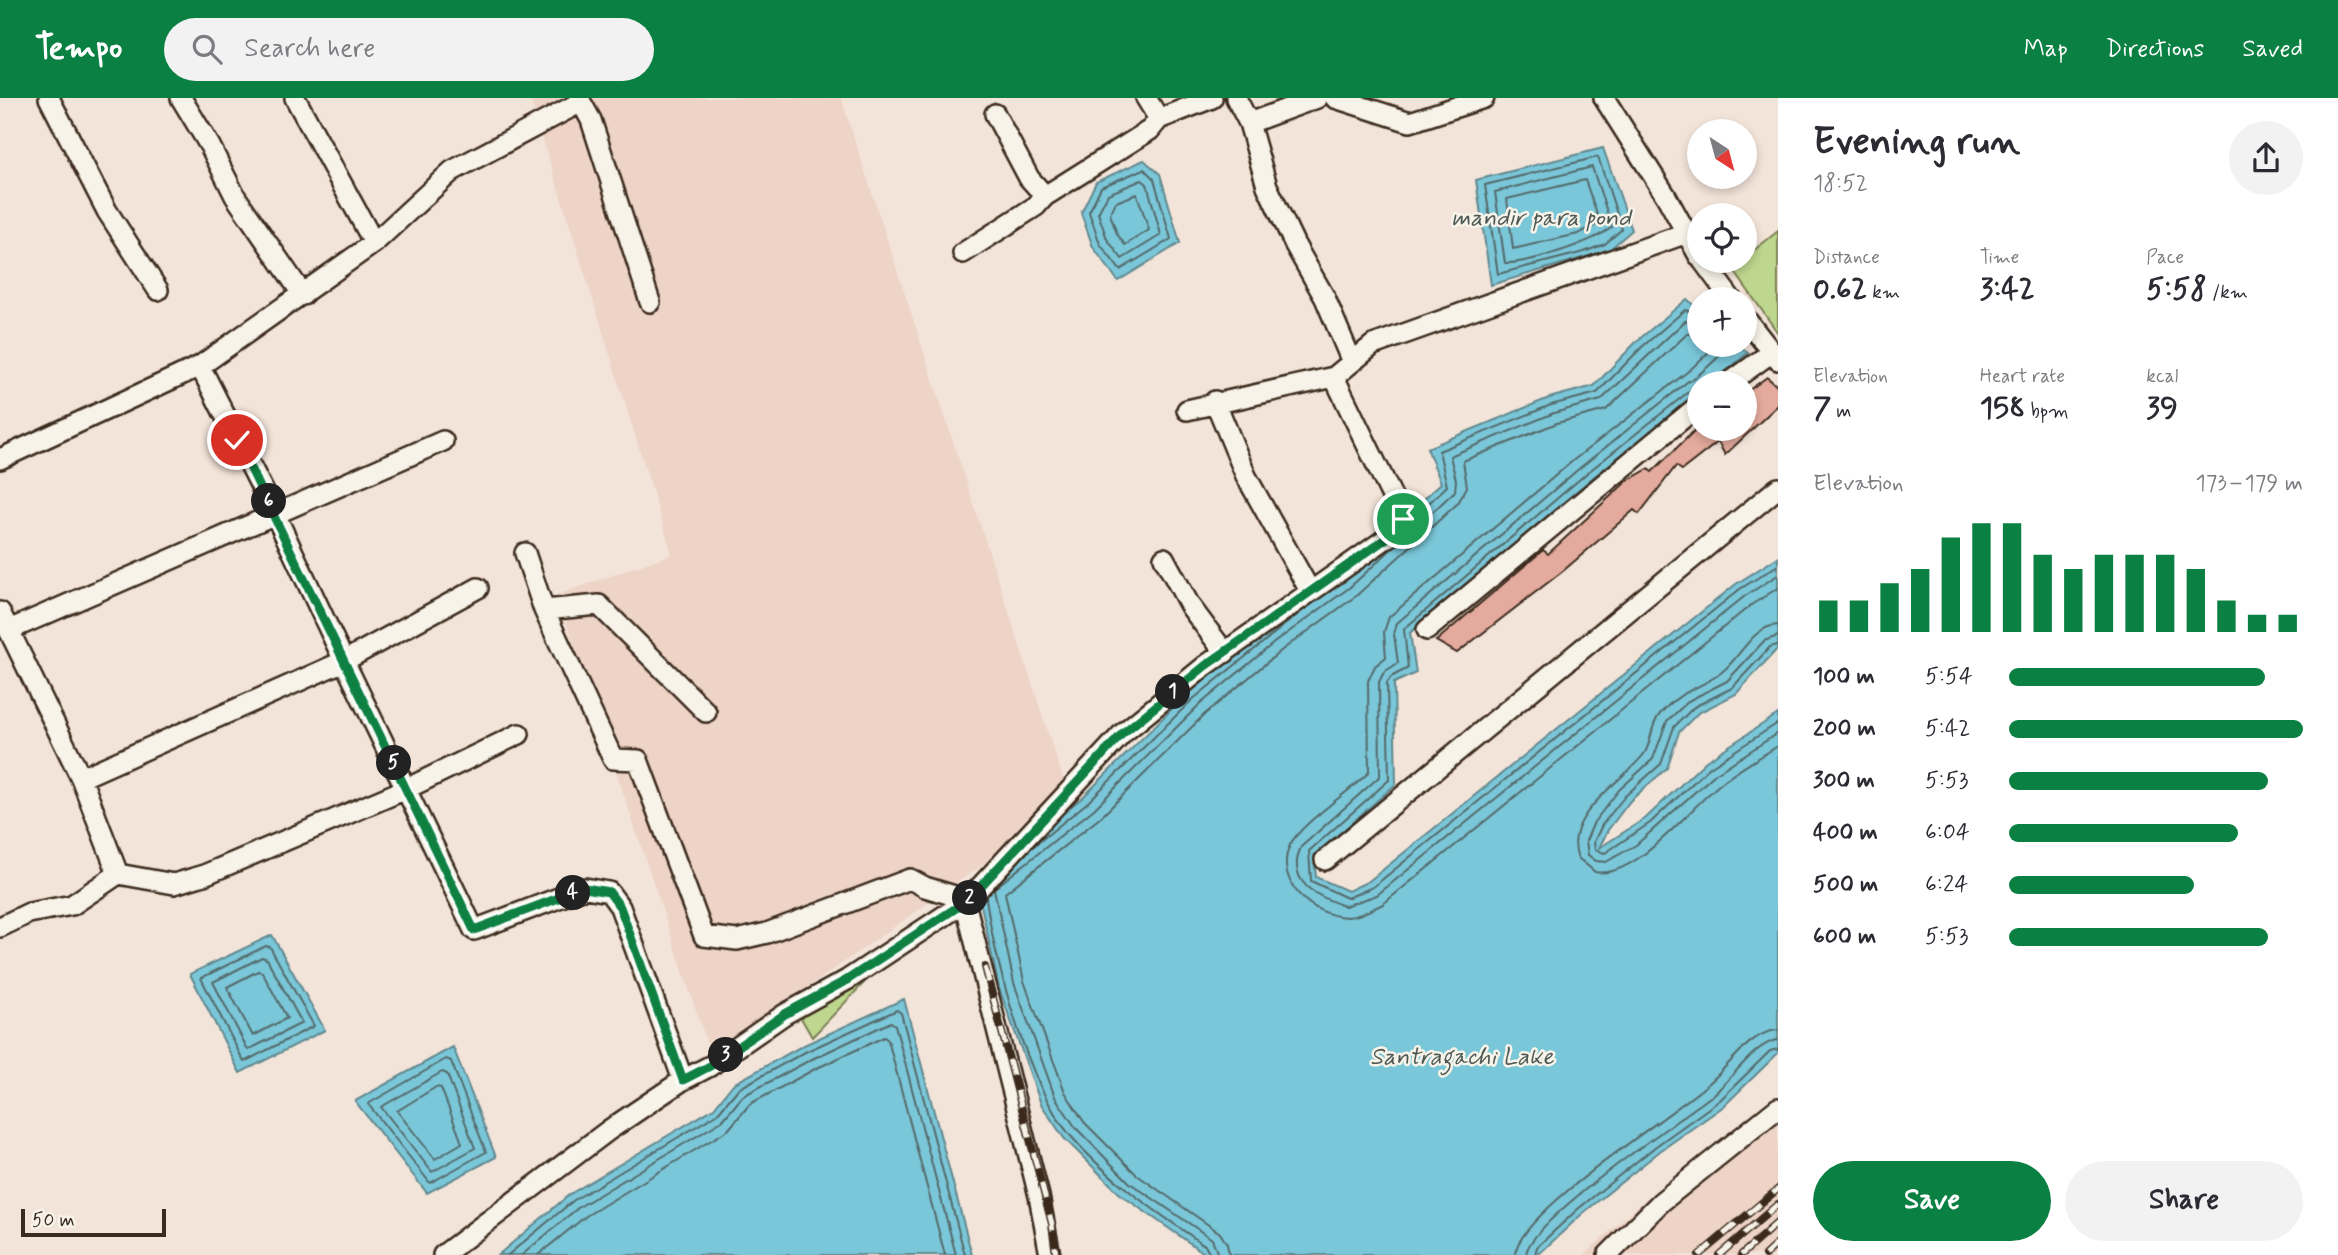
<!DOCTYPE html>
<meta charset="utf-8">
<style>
:root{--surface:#fff;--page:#f2f2f3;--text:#2b2b33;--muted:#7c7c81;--accent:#0b8043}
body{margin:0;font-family:Mynerve,sans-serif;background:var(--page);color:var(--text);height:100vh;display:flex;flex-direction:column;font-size:26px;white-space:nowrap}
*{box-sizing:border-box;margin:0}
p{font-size:23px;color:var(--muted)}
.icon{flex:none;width:38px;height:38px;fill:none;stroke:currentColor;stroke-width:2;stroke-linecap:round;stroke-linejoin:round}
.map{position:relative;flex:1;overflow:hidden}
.sheet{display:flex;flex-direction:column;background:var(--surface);width:560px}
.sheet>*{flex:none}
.needle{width:46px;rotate:144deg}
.tools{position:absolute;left:1687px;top:21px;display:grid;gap:14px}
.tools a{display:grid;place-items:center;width:70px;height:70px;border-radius:50%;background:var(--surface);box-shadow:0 4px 10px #0003;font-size:35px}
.scale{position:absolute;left:21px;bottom:18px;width:145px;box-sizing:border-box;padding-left:7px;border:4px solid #3b2a1e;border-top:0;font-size:19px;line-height:24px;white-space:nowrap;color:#3b2a1e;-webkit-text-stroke:5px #f7f3e8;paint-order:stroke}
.pin{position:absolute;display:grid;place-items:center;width:60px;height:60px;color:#fff;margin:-30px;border:4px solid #fff;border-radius:50%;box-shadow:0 2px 7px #0007}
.km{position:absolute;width:35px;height:35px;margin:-18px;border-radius:50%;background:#222;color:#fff;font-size:19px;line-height:35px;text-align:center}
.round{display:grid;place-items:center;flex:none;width:74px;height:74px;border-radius:37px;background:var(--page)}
.head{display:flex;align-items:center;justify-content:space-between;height:119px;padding:0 35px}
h1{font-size:38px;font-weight:700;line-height:52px}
.figures{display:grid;grid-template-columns:repeat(3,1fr);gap:10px;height:119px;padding:7px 35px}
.figures div{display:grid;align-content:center}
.figures b{font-size:30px;font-weight:700}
.figures small{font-size:19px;font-weight:400}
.figures p{font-size:19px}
.chart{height:196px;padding:14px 35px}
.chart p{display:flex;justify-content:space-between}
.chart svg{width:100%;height:126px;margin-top:7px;stroke:var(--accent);stroke-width:6}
.primary-button{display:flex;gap:14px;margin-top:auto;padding:14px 35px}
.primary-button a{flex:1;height:80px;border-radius:42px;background:var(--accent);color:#fff;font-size:28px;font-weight:700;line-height:80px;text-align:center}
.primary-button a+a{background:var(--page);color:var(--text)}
ul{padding:0 35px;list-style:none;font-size:23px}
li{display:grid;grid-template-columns:112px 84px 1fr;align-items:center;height:52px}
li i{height:18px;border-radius:9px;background:var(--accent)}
header{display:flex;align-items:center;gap:42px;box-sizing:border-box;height:98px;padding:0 35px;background:var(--accent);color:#fff}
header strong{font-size:33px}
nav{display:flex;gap:38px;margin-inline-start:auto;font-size:24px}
.search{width:490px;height:63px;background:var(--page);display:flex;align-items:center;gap:18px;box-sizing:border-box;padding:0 24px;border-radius:38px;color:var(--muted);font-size:26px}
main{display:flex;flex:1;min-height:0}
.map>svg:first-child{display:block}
</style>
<header>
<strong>Tempo</strong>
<div class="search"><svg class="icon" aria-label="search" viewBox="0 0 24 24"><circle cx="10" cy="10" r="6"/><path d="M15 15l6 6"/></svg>Search here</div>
<nav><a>Map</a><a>Directions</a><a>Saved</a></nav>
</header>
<main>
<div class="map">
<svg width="1778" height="1157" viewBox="0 0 1778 1157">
<rect width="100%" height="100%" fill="#f3e4d9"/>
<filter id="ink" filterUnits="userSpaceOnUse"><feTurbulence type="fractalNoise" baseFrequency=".0143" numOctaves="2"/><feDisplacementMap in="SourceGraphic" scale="14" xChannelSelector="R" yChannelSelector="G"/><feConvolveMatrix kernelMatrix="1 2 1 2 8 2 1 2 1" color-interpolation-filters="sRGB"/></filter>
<g filter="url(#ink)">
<!-- built -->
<path fill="#eed3c7" d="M 530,0 L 841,0 L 1071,705 L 711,957 L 557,497 L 672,456 Z
M 1778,1000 L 1778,1157 L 1584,1157 L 1639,1107 Z"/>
<!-- green -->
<path fill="#bed78e" stroke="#7c8056" stroke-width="2" d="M 1778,133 L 1778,235 L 1732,170 Z
M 885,863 L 812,939 L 801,920 L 847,882 Z"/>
<!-- water -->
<path fill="#7ac7d9" stroke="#61888e" stroke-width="2" d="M 1603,50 L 1632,132 L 1609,152 L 1491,187 L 1476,82 Z
M 1144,62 L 1160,76 L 1180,145 L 1118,183 L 1093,149 L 1081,115 L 1096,84 Z
M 1687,201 L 1699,212 L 1699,247 L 1739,247 L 1748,255 L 1711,285 L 1699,285 L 1699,295 L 1591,381 L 1410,535 L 1416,575 L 1394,585 L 1396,686 L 1314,758 L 1316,779 L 1348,793 L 1369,783 L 1736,486 L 1778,459 L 1778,550 L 1736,596 L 1698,615 L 1679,634 L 1667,670 L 1630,703 L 1608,732 L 1599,750 L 1646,720 L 1706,663 L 1778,616 L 1778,955 L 1724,1008 L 1660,1053 L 1582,1116 L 1538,1157 L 1207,1157 L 1121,1097 L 1064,1040 L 1041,1006 L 999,890 L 976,784 L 1083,699 L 1187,596 L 1266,531 L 1339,478 L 1441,385 L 1427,350 L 1549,300 L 1594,288 L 1637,243 Z
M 272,837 L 325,932 L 240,975 L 190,876 Z
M 904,901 L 972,1157 L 498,1157 L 570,1096 L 714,1010 L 733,986 L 802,948 Z
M 453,949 L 496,1059 L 427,1095 L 355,1003 Z"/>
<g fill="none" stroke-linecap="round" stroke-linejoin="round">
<!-- shore -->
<path stroke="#546969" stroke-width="2" d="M 1598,59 L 1622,131 L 1605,146 L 1584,154 L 1498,176 L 1485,87 Z
M 1592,69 L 1612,129 C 1594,144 1528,166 1505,165 L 1495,94 Z
M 1144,71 L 1154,81 L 1171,141 L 1120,172 L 1100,146 L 1089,114 L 1101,89 Z
M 1142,82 L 1147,86 L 1161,137 L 1122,161 L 1107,141 L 1098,115 L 1108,96 Z
M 1585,82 L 1600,125 L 1578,136 L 1513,151 L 1507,101 Z
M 1137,96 L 1149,132 L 1125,147 L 1117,136 L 1110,116 L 1116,104 Z
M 1716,247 L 1691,271 L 1575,361 L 1389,519 L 1384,534 L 1386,559 L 1375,568 L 1368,583 L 1369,674 C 1351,693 1300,726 1290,747 C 1273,784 1313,819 1348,819 C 1359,819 1372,811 1383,806 L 1751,507 L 1778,490
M 1726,247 L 1725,253 C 1712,264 1701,278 1687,284 L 1581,369 L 1397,525 L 1394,536 L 1398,565 L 1384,574 L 1379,584 L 1380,678 L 1301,749 C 1285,785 1318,799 1345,808 L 1377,797 L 1745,498 L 1778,477
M 1699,290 L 1692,291 L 1587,375 L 1404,531 L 1408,570 L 1391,579 L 1387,585 L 1389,682 L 1309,753 L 1311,783 L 1347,800 L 1373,789 L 1740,491 L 1778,467
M 1414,419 L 1447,388 L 1439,353 L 1551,307 L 1597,295 L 1642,249 L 1685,212 L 1699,216
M 1412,433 L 1455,393 L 1456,382 L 1450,358 L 1554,315 L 1601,302 L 1685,223 L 1699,225
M 1778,527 C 1752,528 1741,559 1722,574 C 1699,592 1683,590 1660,616 C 1650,627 1652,645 1644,656 C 1624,683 1561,718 1578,760 L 1595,774 C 1637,782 1692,706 1724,683 C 1741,670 1760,659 1778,648
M 1778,538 L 1764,543 L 1727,583 L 1690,602 L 1667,623 L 1653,661 L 1619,692 L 1594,724 L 1586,743 L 1588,757 L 1596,763 L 1606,764 L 1636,747 L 1715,676 L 1778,635
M 1778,547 L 1770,549 L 1732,590 L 1694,609 L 1674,629 L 1661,666 L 1625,698 L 1602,727 L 1594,744 L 1595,752 L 1605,755 L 1650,725 L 1710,669 L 1778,625
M 1034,748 L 1088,704 L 1192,602 L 1297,517
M 996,789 L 1094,711 L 1198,608 L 1275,544 L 1349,490 L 1396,447
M 994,791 L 1014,885 L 1055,999 L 1076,1030 L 1130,1085 L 1212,1141 L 1218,1157
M 986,800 C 995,865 1028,986 1069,1036 C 1108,1082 1158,1115 1206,1148 L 1210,1157
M 266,848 L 270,849 L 314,928 L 244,964 L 201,880 Z
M 262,859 L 267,861 L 302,925 L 248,952 L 213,884 Z
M 258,873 L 262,874 L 287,920 L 253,938 L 227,889 Z
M 446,961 L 451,963 L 486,1054 L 430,1085 L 368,1006 Z
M 442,974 L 447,976 L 475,1050 L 432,1074 L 381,1009 Z
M 436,989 L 441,990 L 462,1045 L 435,1061 L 397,1013 Z
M 508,1157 L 574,1102 L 717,1016 L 738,991 L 805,954 L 897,912 L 901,915 L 965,1157
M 522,1157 L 579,1109 L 722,1023 L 743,998 L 810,962 L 891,924 L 895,927 L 956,1157
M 538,1157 L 586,1118 L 728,1032 L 750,1006 L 815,971 L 884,939 L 888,942 L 945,1157
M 1229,1157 L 1227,1146 L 1220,1135 L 1137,1077 L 1084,1024 L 1065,994 L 1024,883 L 1005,795 L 1101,719 L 1205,616 L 1282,552 L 1356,498 L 1458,405 L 1467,389 L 1463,363 L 1557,325 L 1606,312 L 1687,236 L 1699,236
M 1515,1157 C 1517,1115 1673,1017 1708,986 C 1728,970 1750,933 1778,932
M 1526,1157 C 1527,1124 1681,1021 1713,997 C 1730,983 1757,943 1778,942
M 1535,1157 L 1537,1149 L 1578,1111 L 1656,1048 L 1720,1002 L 1770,953 L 1778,951"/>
</g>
<!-- building -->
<path fill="#e3aa9d" stroke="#3b2a1e" stroke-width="2" d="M 1767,279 L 1778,289 L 1778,307 L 1725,357 L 1718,344 L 1682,372 L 1676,368 L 1639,416 L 1634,412 L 1563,473 L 1457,555 L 1436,543 L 1543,452 L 1548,456 L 1627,383 L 1648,371 L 1652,374 L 1696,331 L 1745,331 L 1745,295 Z"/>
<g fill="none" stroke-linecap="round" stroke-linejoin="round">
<!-- street casing -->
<g stroke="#3b2a1e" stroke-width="24">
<path id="street" d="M 49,0 L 107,113 L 158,192
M 181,0 L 210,48 L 235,98 L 303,197
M 295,0 L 374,145
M 1146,0 L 1159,21
M 1236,0 L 1249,25 L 1267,88 L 1295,147 L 1325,200 L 1352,264
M 1335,0 L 1410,24 L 1484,0
M 1604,0 L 1666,98 L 1699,158
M 995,16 L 1029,80 L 1045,98
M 1249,25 L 1317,0
M 963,155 L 1036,108 L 1045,98 L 1150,32 L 1159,21 L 1212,0
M 1703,163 L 1731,201
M 1745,220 L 1778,262
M 200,268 L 374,145 L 452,73 L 581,4 L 591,22 L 650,204
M 1729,285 L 1772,254
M 1215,303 L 1246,378 L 1310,493
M 1187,312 L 1334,279 L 1373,247 L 1687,135
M 0,361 L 200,268 L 275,416 L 344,563 L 478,490
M 525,455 L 544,512
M 1164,460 L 1190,508 L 1225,555
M 0,514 L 81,680 L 344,563 L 474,832 L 585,790 L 609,794 L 620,809 L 683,982
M 9,532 L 443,343
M 1427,532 L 1699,307
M 706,614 L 599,507 L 544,512 L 613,661 L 638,662 L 704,838 L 737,842 L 767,835 L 910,781 L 925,789 L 968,802
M 81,680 L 118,776
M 1325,762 L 1778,390
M 965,804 L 1039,1098 L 1050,1157
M 0,829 L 29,815 L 72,807 L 118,776 L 174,786 L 204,777 L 406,691 L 519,636
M 443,1157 L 609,1032 L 683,982 L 710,968 L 785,916 L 847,882 L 968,802 L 1123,635 L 1205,568 L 1401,430 L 1403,421 L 1334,279
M 1608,1157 L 1661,1104 L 1778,1010"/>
</g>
<!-- street -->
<use href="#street" stroke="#f7f3e8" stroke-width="19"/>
<!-- rail casing -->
<g stroke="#3b2a1e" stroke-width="8">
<path id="rail" d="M 985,869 L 1052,1126 L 1056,1157
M 1699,1157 L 1778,1091
M 1719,1157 L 1778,1106
M 1741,1157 L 1778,1124
M 1765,1157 L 1778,1145"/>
</g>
<!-- rail -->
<use href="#rail" stroke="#f7f3e8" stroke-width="5" stroke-dasharray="16" stroke-linecap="butt"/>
</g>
</g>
<g fill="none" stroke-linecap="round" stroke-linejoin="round" filter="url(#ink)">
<!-- route casing -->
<g stroke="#fff" stroke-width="14">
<path id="route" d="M 237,342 L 474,832 L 585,790 L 609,794 L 620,809 L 683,982 L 710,968 L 785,916 L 847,882 L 968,802 L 1123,635 L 1205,568 L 1401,430 L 1403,421"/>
</g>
<!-- route -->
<use href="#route" stroke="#0b8043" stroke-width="9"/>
</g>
<g text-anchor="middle" stroke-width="5" stroke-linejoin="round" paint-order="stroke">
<!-- water labels -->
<g font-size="24" font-style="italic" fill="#4e5956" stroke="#f7f3e8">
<text x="1541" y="127">mandir para pond</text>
<text x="1462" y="966">Santragachi Lake</text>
</g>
</g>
</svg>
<div class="tools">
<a><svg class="needle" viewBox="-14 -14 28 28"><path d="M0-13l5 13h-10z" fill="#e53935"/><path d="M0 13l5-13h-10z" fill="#7c7c81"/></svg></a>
<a><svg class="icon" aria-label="locate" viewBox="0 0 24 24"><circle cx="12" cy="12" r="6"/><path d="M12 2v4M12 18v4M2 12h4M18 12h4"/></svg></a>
<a>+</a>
<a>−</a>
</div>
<div class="scale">50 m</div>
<div class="pin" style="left:1403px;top:421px;background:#1e9e55"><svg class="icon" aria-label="arrive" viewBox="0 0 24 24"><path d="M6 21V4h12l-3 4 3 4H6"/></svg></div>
<div class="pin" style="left:237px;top:342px;background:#d93025"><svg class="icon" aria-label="check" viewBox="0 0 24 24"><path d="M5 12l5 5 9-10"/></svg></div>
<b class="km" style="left:1173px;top:594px">1</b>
<b class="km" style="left:970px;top:800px">2</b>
<b class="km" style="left:726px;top:957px">3</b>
<b class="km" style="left:573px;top:795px">4</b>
<b class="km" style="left:394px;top:665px">5</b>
<b class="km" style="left:269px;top:403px">6</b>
</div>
<section class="sheet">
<div class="head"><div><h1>Evening run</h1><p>18:52</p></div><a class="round"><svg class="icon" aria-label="share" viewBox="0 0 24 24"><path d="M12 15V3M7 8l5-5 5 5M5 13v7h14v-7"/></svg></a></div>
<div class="figures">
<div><p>Distance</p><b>0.62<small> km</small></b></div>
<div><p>Time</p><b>3:42</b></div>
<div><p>Pace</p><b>5:58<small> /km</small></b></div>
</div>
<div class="figures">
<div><p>Elevation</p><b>7<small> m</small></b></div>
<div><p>Heart rate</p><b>158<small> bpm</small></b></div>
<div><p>kcal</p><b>39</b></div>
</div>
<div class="chart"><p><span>Elevation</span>173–179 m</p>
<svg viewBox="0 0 160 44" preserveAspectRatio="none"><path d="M5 44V33M15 44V33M25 44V27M35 44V22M45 44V11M55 44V6M65 44V6M75 44V17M85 44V22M95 44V17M105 44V17M115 44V17M125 44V22M135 44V33M145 44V38M155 44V38"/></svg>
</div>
<ul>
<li><b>100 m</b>5:54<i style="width:87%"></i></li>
<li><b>200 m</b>5:42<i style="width:100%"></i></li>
<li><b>300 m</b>5:53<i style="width:88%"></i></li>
<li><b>400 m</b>6:04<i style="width:78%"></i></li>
<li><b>500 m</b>6:24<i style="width:63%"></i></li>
<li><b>600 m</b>5:53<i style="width:88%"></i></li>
</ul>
<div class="primary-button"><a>Save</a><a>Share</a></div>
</section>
</main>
